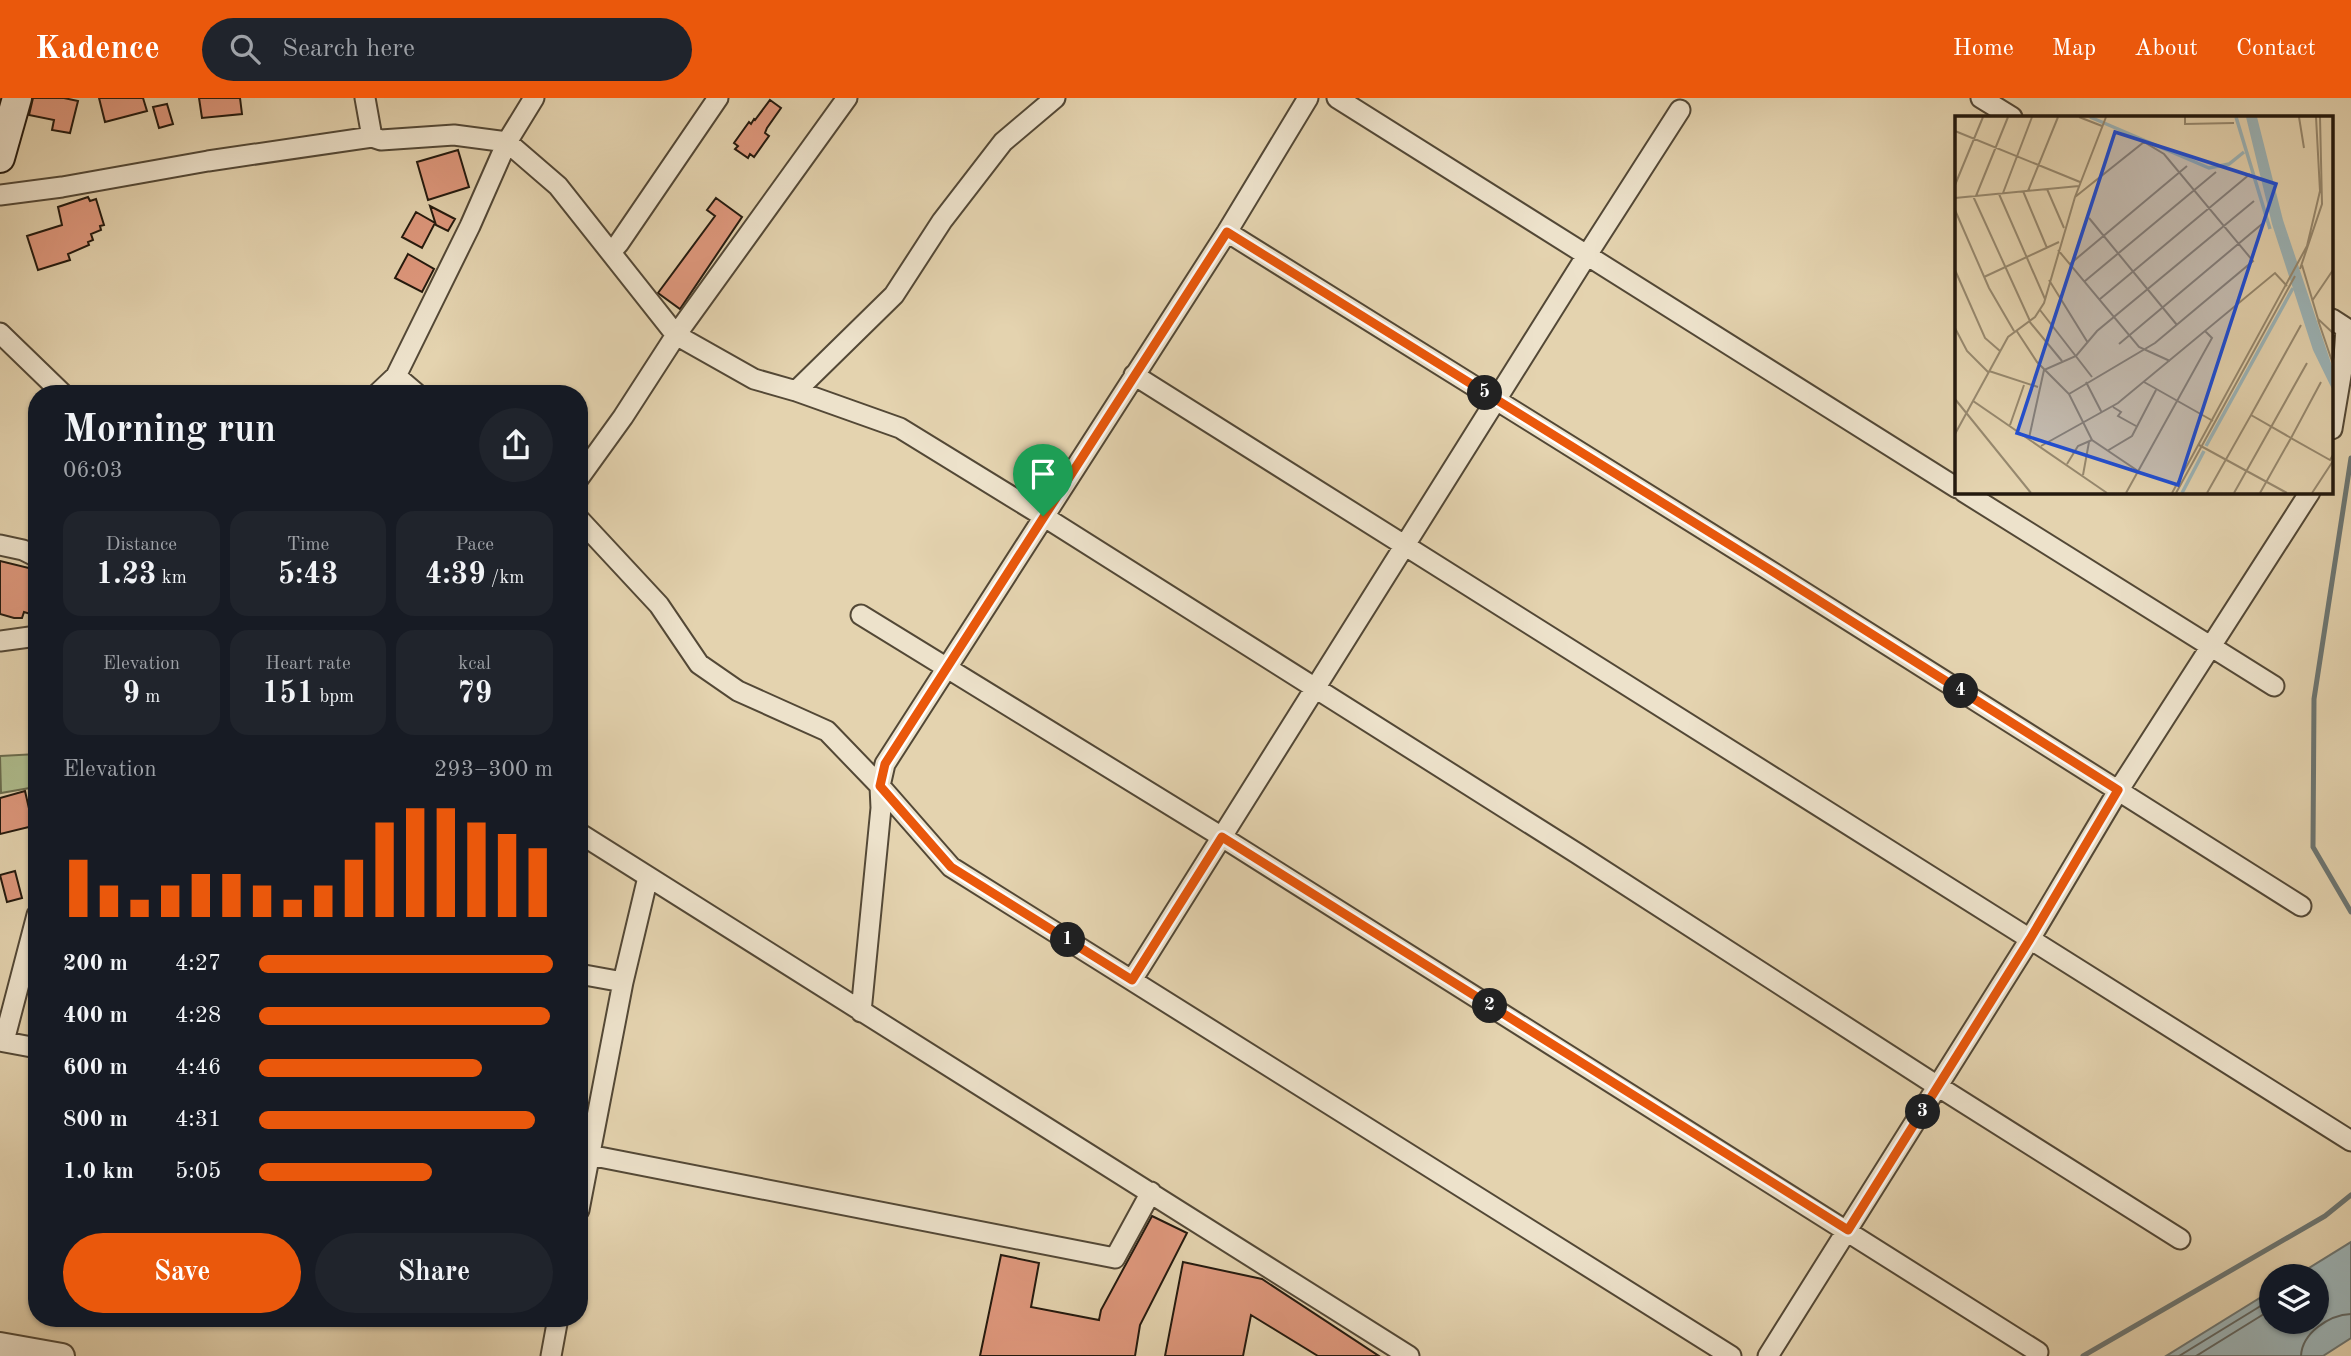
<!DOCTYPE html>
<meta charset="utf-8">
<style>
:root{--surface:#171b24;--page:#20242c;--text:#f1f3f6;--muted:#9ea1a6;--accent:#ea580c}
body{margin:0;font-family:"Old Standard TT",serif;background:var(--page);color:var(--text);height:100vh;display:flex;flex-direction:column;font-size:26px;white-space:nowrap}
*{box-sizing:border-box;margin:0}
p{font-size:23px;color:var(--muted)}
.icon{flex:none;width:38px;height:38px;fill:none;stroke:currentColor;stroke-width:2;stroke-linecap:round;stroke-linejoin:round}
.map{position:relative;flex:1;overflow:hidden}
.side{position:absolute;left:28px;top:287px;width:560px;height:942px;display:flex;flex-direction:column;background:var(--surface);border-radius:28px;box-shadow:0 2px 5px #0004}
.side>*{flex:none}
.tools{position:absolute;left:2259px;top:1166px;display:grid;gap:14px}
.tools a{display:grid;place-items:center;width:70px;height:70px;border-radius:50%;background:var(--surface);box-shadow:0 2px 5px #0004;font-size:35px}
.pin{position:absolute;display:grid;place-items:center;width:60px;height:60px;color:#fff;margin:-72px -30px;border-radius:50% 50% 50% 0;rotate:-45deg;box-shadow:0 0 7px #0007}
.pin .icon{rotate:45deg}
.km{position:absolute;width:35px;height:35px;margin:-18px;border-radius:50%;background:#222;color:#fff;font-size:19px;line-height:35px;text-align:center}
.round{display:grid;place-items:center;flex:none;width:74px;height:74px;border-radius:37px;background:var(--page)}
.overview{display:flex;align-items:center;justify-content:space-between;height:119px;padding:0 35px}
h1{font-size:38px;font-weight:600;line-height:52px}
.figures{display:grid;grid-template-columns:repeat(3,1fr);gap:10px;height:119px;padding:7px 35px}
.figures div{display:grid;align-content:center;border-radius:18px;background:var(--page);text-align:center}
.figures b{font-size:30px;font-weight:600}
.figures small{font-size:19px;font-weight:400}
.figures p{font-size:19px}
.chart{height:196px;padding:14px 35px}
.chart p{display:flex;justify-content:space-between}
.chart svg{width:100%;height:126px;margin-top:7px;stroke:var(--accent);stroke-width:6}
.button{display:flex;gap:14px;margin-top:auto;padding:14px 35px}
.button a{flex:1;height:80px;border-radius:42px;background:var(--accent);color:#fff;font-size:28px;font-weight:600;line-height:80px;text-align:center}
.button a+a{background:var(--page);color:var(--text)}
ul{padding:0 35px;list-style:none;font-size:23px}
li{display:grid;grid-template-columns:112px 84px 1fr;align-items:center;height:52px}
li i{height:18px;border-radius:9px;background:var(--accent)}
header{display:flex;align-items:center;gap:42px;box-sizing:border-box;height:98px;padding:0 35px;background:var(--accent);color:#fff}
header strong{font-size:33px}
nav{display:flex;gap:38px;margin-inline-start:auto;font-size:24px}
.search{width:490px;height:63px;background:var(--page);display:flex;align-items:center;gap:18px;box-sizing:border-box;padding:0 24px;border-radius:38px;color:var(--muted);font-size:26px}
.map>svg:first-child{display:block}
</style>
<header>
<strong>Kadence</strong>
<div class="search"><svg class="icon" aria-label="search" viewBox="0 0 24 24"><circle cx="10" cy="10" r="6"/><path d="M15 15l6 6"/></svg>Search here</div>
<nav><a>Home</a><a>Map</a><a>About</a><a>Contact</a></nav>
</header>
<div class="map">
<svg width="2351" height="1258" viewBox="0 0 2351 1258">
<rect width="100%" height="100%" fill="#e4d3af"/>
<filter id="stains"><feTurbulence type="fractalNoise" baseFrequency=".00286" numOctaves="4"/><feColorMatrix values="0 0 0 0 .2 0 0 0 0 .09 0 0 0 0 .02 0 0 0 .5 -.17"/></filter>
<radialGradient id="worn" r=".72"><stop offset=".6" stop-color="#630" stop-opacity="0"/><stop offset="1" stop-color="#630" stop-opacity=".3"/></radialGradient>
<!-- green -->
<path fill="#afbe8f" stroke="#696c4e" stroke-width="2" d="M 37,656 L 37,716 L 34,715 L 30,690 L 1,695 L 0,658 Z"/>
<!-- water -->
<path fill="#9cb4b7" stroke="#6c7673" stroke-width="2" d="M 2351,1144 L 2351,1240 L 2323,1258 L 2166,1258 L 2271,1193 L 2272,1223 L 2317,1223 L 2317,1178 L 2296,1178 Z"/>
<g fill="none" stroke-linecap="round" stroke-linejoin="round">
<!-- shore -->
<path stroke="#606662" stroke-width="2" d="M 2179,1258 L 2272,1201
M 2196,1258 L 2272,1211
M 2301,1258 C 2302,1235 2329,1217 2351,1216"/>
<!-- stream -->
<path stroke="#6c7673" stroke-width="5" d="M 2351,360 L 2314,601 L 2313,749 L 2351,814
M 2083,1258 L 2325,1118 L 2351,1097"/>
</g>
<!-- building -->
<path fill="#df987d" stroke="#23190e" stroke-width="2" d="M 33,0 L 64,0 L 78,3 L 70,35 L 52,32 L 54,22 L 29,17 Z
M 99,0 L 143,0 L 147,13 L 105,24 Z
M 199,0 L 240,0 L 242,16 L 202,20 Z
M 770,2 L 781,10 L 767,30 L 765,35 L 769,38 L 754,59 L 750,56 L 748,60 L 735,51 L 738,48 L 734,45 L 749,24 L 751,26 L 754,21 L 755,22 Z
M 167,6 L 173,26 L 159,30 L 153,9 Z
M 458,52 L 469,89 L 428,102 L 417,64 Z
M 88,99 L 90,103 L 96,101 L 104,127 L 100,128 L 101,132 L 91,136 L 93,142 L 88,144 L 89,147 L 68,156 L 70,162 L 38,172 L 27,138 L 62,127 L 58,109 Z
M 716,100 L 742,119 L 680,211 L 658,195 L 715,118 L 707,112 Z
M 430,108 L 455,121 L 448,133 L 436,127 Z
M 416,114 L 435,125 L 422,150 L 402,139 Z
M 408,156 L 434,171 L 422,194 L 395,180 Z
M 0,463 L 37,472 L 37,518 L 24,514 L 22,520 L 14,520 L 0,516 Z
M 25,693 L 33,728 L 0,736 L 0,700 Z
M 15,773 L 22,800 L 7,804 L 0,777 Z
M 1152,1118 L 1187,1135 L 1140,1227 L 1135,1258 L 980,1258 L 1001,1157 L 1039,1165 L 1031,1209 L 1099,1222 L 1101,1212 Z
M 1183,1164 L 1262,1181 L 1379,1258 L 1318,1258 L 1251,1217 L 1243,1258 L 1165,1258 Z"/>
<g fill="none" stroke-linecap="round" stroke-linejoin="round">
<!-- minor casing -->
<g stroke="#534836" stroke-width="23">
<path id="minor" d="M 365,0 L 372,39
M 1337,0 L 1957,390
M 1981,0 L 2012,19
M 0,97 L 62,89 L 208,63 L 372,39 L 381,42 L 454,37 L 507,44 L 558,88 L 676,237 L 754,281 L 796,293 L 900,330 L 1043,418 L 1578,756 L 1939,989 L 2180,1141
M 1227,134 L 1764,469 L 2301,808
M 611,154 L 619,145 L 718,0
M 2332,221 L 2346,230 L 2344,260 L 2332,331
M 0,235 L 63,296
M 1134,277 L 2351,1043
M 396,278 L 417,296
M 796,293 L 894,197 L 942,123 L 1003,44 L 1055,0
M 377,296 L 396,278 L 470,128 L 507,44 L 534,0
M 579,380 L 623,319 L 676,237 L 847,0
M 1964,394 L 2274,588
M 579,421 L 659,507 L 699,566 L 738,593 L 827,633 L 880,688 L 951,769 L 1731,1258
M 0,447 L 23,452 L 37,459
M 861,517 L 1222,739 L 2038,1254
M 0,543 L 37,538
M 579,735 L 1409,1258
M 579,876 L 623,884
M 1132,882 L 1587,157 L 1680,12
M 861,914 L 881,710 L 880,688 L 885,666 L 1227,134 L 1308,0
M 0,943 L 37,950
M 4,943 L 37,817
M 579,1055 L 1115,1160 L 1151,1094
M 579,1112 L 623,884 L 648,779
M 551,1258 L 558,1220
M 1768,1258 L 2030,841 L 2118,693 L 2310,394"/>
</g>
<!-- tertiary casing -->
<g stroke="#534836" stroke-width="28">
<path id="tertiary" d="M 0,1247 L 62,1258"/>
</g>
<!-- secondary casing -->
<g stroke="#23190e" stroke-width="32">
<path id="secondary" d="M 0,60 L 17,0"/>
</g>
<!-- minor -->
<use href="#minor" stroke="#ede2cb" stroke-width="19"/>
<!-- tertiary -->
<use href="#tertiary" stroke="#ede2cb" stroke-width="24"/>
<!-- secondary -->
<use href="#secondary" stroke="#ede2cb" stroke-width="28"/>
</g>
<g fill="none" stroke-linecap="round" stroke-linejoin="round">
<!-- route casing -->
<g stroke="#fff" stroke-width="14">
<path id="route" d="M 1227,134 L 1764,468 L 2118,692 L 2030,841 L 1848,1132 L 1222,739 L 1132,882 L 951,769 L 880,688 L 885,666 Z"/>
</g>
<!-- route -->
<use href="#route" stroke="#ea580c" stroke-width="9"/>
</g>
<!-- overview -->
<g transform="translate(1955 18)">
<rect width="378" height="378" fill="#e4d3af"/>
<path d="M 291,1 L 302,1 L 328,104 L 378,253 L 378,275 L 358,234 L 317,108 Z" fill="#9cb4b7"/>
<path fill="none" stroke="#9cb4b7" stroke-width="3.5" d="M 135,1 L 254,52 L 274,48 L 289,36M 281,1 L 315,113M 251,330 L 338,172M 227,377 L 249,335"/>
<path fill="none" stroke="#97896f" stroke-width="2" d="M 124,1 L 147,10M 230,1 L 230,8 L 279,7M 344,1 L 349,32M 0,15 L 125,66M 0,69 L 28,1M 92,73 L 109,112M 68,75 L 92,132M 73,75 L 103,1M 48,77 L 77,1M 44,78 L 90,183M 18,80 L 75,205M 21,80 L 53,1M 0,82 L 124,70M 0,94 L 34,172 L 59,215M 134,102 L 222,209M 103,134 L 184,231 L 215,245M 115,148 L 232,50M 347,149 L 363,203 L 378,217M 345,153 L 367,88 L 365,1M 0,154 L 30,222 L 45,235M 29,161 L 104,126M 94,164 L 133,227M 130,165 L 261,56M 145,183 L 295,58M 357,185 L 378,154M 85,194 L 137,261M 363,204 L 378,248M 74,205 L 107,245M 0,212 L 12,235 L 33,256M 61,214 L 82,246 L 114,278 L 137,324 L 183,355M 164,228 L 307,108M 34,255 L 83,271M 131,266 L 147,297M 189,266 L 258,305M 366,266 L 336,322 L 375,344 L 378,339M 114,278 L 200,227 L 298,145 L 209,38 L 189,26 L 120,81M 0,283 L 76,377M 18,285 L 53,221 L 80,201 L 89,187 L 120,81 L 151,1M 158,291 L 166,296 L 163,300 L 181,310M 296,299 L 346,209M 55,309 L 69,269M 0,318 L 18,285 L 152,377M 74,322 L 89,254 L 121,240 L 142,215 L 299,85M 244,329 L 332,377M 86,330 L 163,287 L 320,157 L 332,170M 152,335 L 177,320 L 201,274M 112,348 L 123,330 L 137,324M 128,359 L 134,326M 171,377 L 257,222 L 250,215M 217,377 L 352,130 L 365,75 L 361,1M 221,377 L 340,160M 252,377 L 296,299 L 336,322 L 305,377M 279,377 L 352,247M 357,377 L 378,345"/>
<path fill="#1d4ed8" fill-opacity="0.15" stroke="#1d4ed8" stroke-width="3.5" d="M 160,16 L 321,68 L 223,369 L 62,317 Z"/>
<rect width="378" height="378" fill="none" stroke="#23190e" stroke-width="3.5"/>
</g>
<rect width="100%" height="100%" filter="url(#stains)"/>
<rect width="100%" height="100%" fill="url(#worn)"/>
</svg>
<div class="tools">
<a><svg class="icon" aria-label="layers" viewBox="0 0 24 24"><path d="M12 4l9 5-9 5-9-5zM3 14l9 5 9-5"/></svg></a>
</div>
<div class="pin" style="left:1043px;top:418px;background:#1e9e55"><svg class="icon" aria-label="arrive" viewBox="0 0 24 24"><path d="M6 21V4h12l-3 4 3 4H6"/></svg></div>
<b class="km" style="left:1068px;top:842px">1</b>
<b class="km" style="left:1490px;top:908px">2</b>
<b class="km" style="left:1923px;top:1014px">3</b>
<b class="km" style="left:1961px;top:593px">4</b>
<b class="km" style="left:1485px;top:295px">5</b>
<section class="side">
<div class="overview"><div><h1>Morning run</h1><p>06:03</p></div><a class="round"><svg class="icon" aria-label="share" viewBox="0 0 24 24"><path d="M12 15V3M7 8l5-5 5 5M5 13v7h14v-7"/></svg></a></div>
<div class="figures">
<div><p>Distance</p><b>1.23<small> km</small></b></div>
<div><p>Time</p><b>5:43</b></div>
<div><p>Pace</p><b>4:39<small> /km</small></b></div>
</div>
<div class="figures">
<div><p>Elevation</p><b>9<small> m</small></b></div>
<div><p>Heart rate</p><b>151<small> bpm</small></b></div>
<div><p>kcal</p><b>79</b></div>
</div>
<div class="chart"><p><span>Elevation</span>293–300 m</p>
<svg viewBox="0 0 160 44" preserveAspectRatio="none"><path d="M5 44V24M15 44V33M25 44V38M35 44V33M45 44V29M55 44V29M65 44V33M75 44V38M85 44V33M95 44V24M105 44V11M115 44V6M125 44V6M135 44V11M145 44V15M155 44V20"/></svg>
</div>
<ul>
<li><b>200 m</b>4:27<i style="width:100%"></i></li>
<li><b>400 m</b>4:28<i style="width:99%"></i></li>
<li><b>600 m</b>4:46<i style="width:76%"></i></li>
<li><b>800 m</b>4:31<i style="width:94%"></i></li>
<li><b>1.0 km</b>5:05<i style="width:59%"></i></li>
</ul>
<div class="button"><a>Save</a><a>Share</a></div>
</section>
</div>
